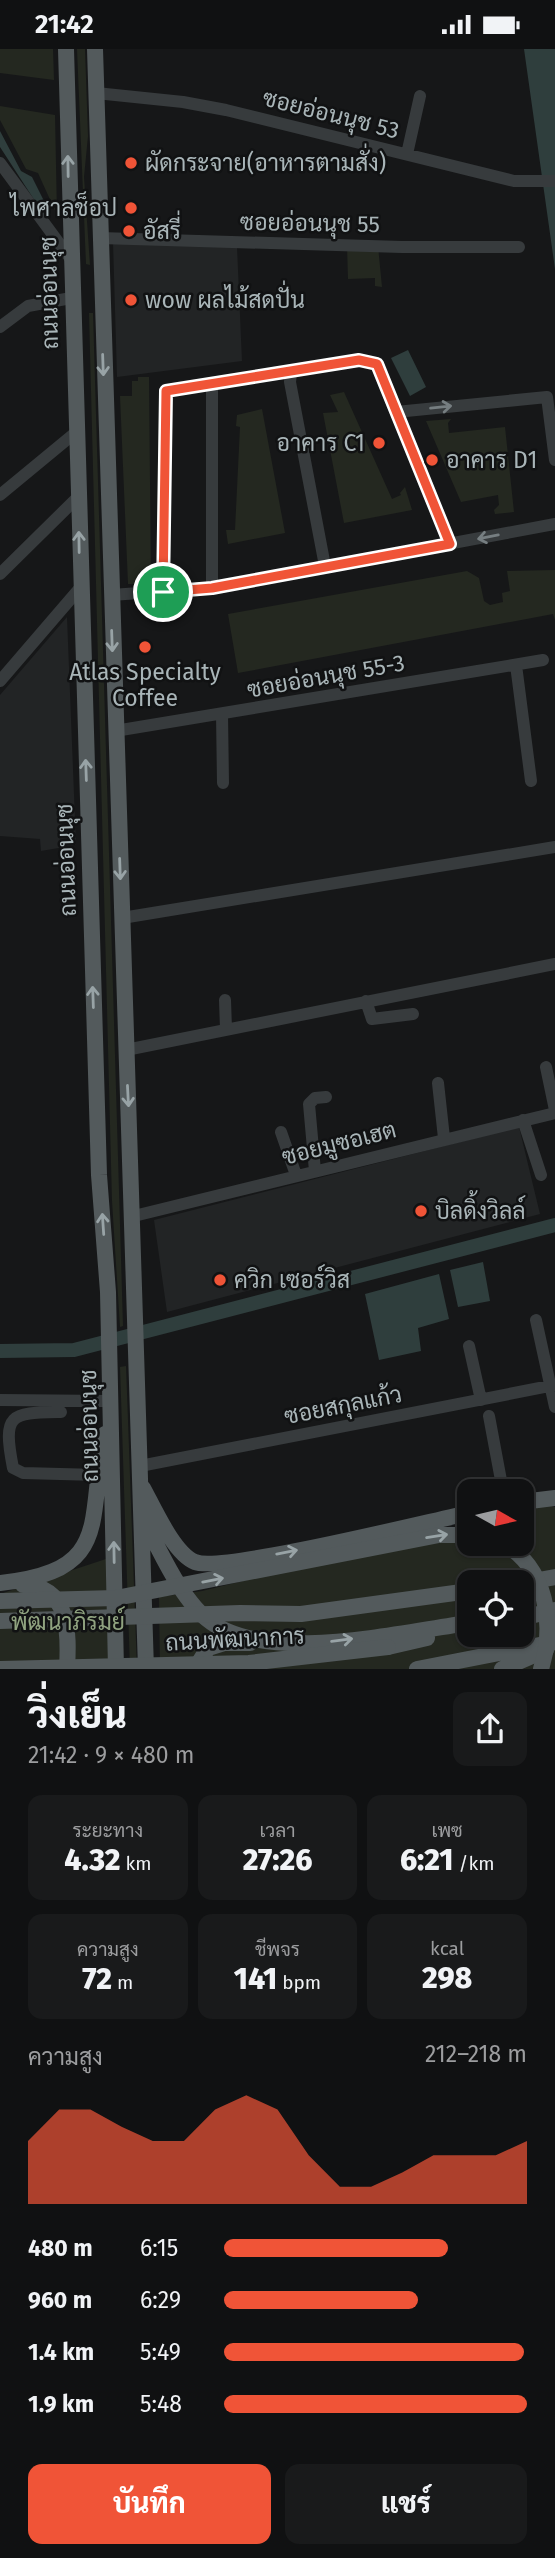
<!DOCTYPE html>
<html lang="th">
<meta charset="utf-8">
<style>
:root{--surface:#101112;--page:#191a1b;--text:#f1f3f6;--muted:#9c9d9f;--line:#303132;--accent:#f05437}
body{margin:0;font-family:"Fira Sans",Sarabun,sans-serif;background:var(--page);color:var(--text);height:100vh;display:flex;flex-direction:column;font-size:26px;white-space:nowrap}
*{box-sizing:border-box;margin:0}
p{font-size:23px;color:var(--muted)}
.icon{flex:none;width:38px;height:38px;fill:none;stroke:currentColor;stroke-width:2;stroke-linecap:round;stroke-linejoin:round}
.map{position:relative;height:1620px;overflow:hidden}
.panel{display:flex;flex-direction:column;background:var(--surface);flex:1}
.panel>*{flex:none}
.needle{width:46px;rotate:98deg}
.fabs{position:absolute;left:457px;top:1430px;display:grid;gap:14px}
.fabs a{display:grid;place-items:center;width:77px;height:77px;border-radius:14px;background:var(--surface);box-shadow:0 2px 5px #0004,0 0 0 2px var(--line);font-size:35px}
.pin{position:absolute;display:grid;place-items:center;width:60px;height:60px;color:#fff;margin:-30px;border:4px solid #fff;border-radius:50%;box-shadow:0 2px 7px #0007}
.round{display:grid;place-items:center;flex:none;width:74px;height:74px;border-radius:14px;background:var(--page)}
.head{display:flex;align-items:center;justify-content:space-between;height:119px;padding:0 28px}
h1{font-size:38px;font-weight:800;line-height:52px}
.figures{display:grid;grid-template-columns:repeat(3,1fr);gap:10px;height:119px;padding:7px 28px}
.figures div{display:grid;align-content:center;border-radius:14px;background:var(--page);text-align:center}
.figures b{font-size:30px;font-weight:800}
.figures small{font-size:19px;font-weight:400}
.figures p{font-size:19px}
.chart{height:196px;padding:14px 28px}
.chart p{display:flex;justify-content:space-between}
.chart svg{width:100%;height:126px;margin-top:7px;fill:var(--accent);opacity:.7}
.button{display:flex;gap:14px;margin-top:auto;padding:14px 28px}
.button a{flex:1;height:80px;border-radius:14px;background:var(--accent);color:#fff;font-size:28px;font-weight:800;line-height:80px;text-align:center}
.button a+a{background:var(--page);color:var(--text)}
ul{padding:0 28px;list-style:none;font-size:23px}
li{display:grid;grid-template-columns:112px 84px 1fr;align-items:center;height:52px}
li i{height:18px;border-radius:9px;background:var(--accent)}
.status{display:flex;justify-content:space-between;align-items:center;height:49px;padding:0 35px;background:var(--surface);direction:ltr}
.status svg{height:19px;fill:currentColor}
.map>svg:first-child{display:block}
</style>
<div class="status"><b>21:42</b><svg viewBox="0 0 49 12"><path d="M0 12V9h3v3zM5 12V6h3v6zM10 12V3h3v9zM15 12V0h3v12zM26 1h20v11H26zM47 4h2v5h-2z"/></svg></div>
<div class="map">
<svg width="555" height="1620" viewBox="0 0 555 1620">
<rect width="100%" height="100%" fill="#161718"/>
<!-- built -->
<path fill="#222425" d="M 113,193 L 237,198 L 242,312 L 117,328 Z
M 67,568 L 76,796 L 41,802 L 40,790 L 0,787 L 0,646 Z
M 519,1078 L 540,1165 L 167,1263 L 154,1171 Z"/>
<!-- green -->
<path fill="#242820" fill-rule="evenodd" d="M 0,0 L 53,0 L 54,31 L 0,24 Z
M 77,0 L 85,0 L 88,87 L 84,128 L 90,216 L 86,215 Z
M 0,57 L 55,66 L 57,166 L 38,124 L 26,120 L 0,71 Z
M 347,196 L 378,197 L 382,238 L 375,237 L 375,229 L 348,230 Z
M 89,264 L 93,264 L 123,1277 L 120,1278 L 112,1152 Z
M 138,328 L 149,328 L 151,536 L 128,535 L 120,347 L 132,347 L 132,332 L 138,332 Z
M 344,343 L 392,450 L 401,446 L 400,444 L 405,438 L 412,461 L 344,474 L 323,364 L 338,363 L 330,346 Z
M 262,360 L 285,484 L 228,495 L 226,481 L 235,481 L 240,378 L 236,377 L 237,366 Z
M 451,370 L 448,374 L 449,384 L 505,378 L 514,463 L 495,465 L 494,461 L 499,456 L 498,446 L 461,453 L 426,372 Z
M 555,521 L 555,571 L 553,565 L 238,624 L 228,565 L 467,522 L 479,529 L 484,552 L 490,556 L 503,553 L 502,544 L 510,542 L 507,522 Z
M 126,1317 L 127,1344 L 137,1620 L 130,1620 L 120,1318 Z
M 548,1456 L 555,1458 L 555,1620 L 160,1620 L 159,1548 L 202,1542 L 469,1476 L 469,1494 L 522,1494 L 522,1463 ZM 469,1533 L 522,1533 L 522,1586 L 469,1586 Z
M 115,1507 L 118,1620 L 0,1620 L 0,1545 Z"/>
<!-- water -->
<path fill="#2f3e3d" d="M 524,0 L 555,0 L 555,220 Z
M 0,82 L 21,122 L 32,128 L 51,166 L 46,169 L 0,98 Z
M 408,301 L 426,338 L 410,347 L 391,309 Z
M 483,1213 L 490,1252 L 458,1258 L 450,1221 Z
M 439,1225 L 449,1270 L 418,1279 L 421,1302 L 379,1311 L 365,1245 Z"/>
<g fill="none" stroke-linecap="round" stroke-linejoin="round">
<!-- canal -->
<path stroke="#2f3e3d" stroke-width="14" d="M 0,1302 L 74,1301 L 555,1176"/>
<!-- minor -->
<path stroke="#373b3d" stroke-width="12" d="M 96,44 L 183,53 L 226,61 L 514,132 L 555,132
M 407,105 L 420,47
M 0,114 L 70,209
M 100,189 L 402,198 L 519,198
M 0,278 L 28,257 L 71,249
M 291,324 L 290,333 L 325,517
M 396,363 L 450,495
M 0,446 L 75,384
M 0,525 L 78,448
M 212,539 L 212,337
M 163,543 L 166,342 L 359,311 L 377,315 L 396,363 L 547,348 L 555,411
M 111,546 L 212,539 L 555,475
M 516,616 L 531,732
M 0,632 L 80,539
M 222,665 L 223,734
M 115,682 L 543,611
M 122,869 L 555,798
M 225,951 L 226,980
M 366,952 L 372,970 L 413,965
M 126,1001 L 555,915
M 546,1018 L 555,1061
M 438,1034 L 444,1089
M 523,1071 L 541,1126
M 281,1083 L 296,1126
M 315,1122 L 309,1055 L 315,1049 L 326,1048
M 134,1167 L 555,1064
M 536,1271 L 555,1358
M 469,1297 L 481,1351
M 0,1351 L 111,1352
M 61,1363 C 11,1364 2,1363 13,1419 L 23,1424 L 98,1426
M 489,1367 L 503,1442
M 140,1417 L 555,1336"/>
<!-- major -->
<path stroke="#535a5c" stroke-width="16" d="M 66,0 L 99,1126 L 108,1243 L 116,1620
M 95,0 L 146,1620
M 143,1439 C 154,1459 174,1505 195,1513 C 222,1524 426,1473 469,1464
M 522,1453 L 555,1449
M 144,1471 C 159,1501 181,1549 207,1570 C 264,1617 400,1583 469,1574
M 0,1534 C 115,1522 86,1470 105,1385
M 522,1534 L 555,1528
M 23,1536 C 70,1537 69,1584 67,1620
M 522,1569 L 555,1561
M 388,1598 L 427,1589
M 195,1620 L 208,1599 L 224,1594 L 250,1594
M 417,1620 L 555,1593
M 502,1620 L 546,1601"/>
<!-- major-bridge -->
<path stroke="#535a5c" stroke-width="16" d="M 503,1494 C 547,1519 555,1575 541,1620
M 0,1552 L 116,1549 L 439,1486 L 469,1486
M 0,1572 L 240,1564 L 301,1565 L 469,1542
M 0,1620 L 249,1614 L 388,1598"/>
</g>
<!-- one-way arrows -->
<defs><path id="oneway-shaft" d="M-6 0H5M1.5-3L5.5 0L1.5 3" fill="none" stroke-width="1.6" stroke-linecap="round" stroke-linejoin="round" transform="scale(1.75)"/></defs>
<g stroke="#98a3a6">
<use href="#oneway-shaft" transform="translate(68 117) rotate(-91)"/>
<use href="#oneway-shaft" transform="translate(103 316) rotate(88)"/>
<use href="#oneway-shaft" transform="translate(79 493) rotate(-91)"/>
<use href="#oneway-shaft" transform="translate(112 592) rotate(88)"/>
<use href="#oneway-shaft" transform="translate(86 721) rotate(-92)"/>
<use href="#oneway-shaft" transform="translate(120 820) rotate(88)"/>
<use href="#oneway-shaft" transform="translate(93 948) rotate(-92)"/>
<use href="#oneway-shaft" transform="translate(128 1047) rotate(87)"/>
<use href="#oneway-shaft" transform="translate(103 1175) rotate(-94)"/>
<use href="#oneway-shaft" transform="translate(437 1487) rotate(-9)"/>
<use href="#oneway-shaft" transform="translate(114 1503) rotate(-91)"/>
<use href="#oneway-shaft" transform="translate(287 1503) rotate(-11)"/>
<use href="#oneway-shaft" transform="translate(213 1531) rotate(-11)"/>
<use href="#oneway-shaft" transform="translate(342 1591) rotate(-7)"/>
</g>
<g stroke="#767e81">
<use href="#oneway-shaft" transform="translate(441 358) rotate(-6)"/>
<use href="#oneway-shaft" transform="translate(488 488) rotate(169)"/>
</g>
<g fill="none" stroke-linecap="round" stroke-linejoin="round">
<!-- route casing -->
<g stroke="#fff" stroke-width="14">
<path id="route" d="M 359,311 L 377,315 L 450,495 L 212,539 L 163,543 L 166,342 Z"/>
</g>
<!-- route -->
<use href="#route" stroke="#f05437" stroke-width="9"/>
</g>
<!-- markers -->
<g fill="#f05437" stroke="#111213" stroke-width="2.5">
<circle cx="131" cy="114" r="7"/>
<circle cx="131" cy="159" r="7"/>
<circle cx="129" cy="182" r="7"/>
<circle cx="131" cy="251" r="7"/>
<circle cx="379" cy="394" r="7"/>
<circle cx="432" cy="411" r="7"/>
<circle cx="145" cy="598" r="7"/>
<circle cx="421" cy="1162" r="7"/>
<circle cx="220" cy="1231" r="7"/>
</g>
<g text-anchor="middle" stroke-width="5" stroke-linejoin="round" paint-order="stroke">
<!-- street labels -->
<g font-size="23" fill="#a9b5b8" stroke="#111213">
<text transform="translate(331 65) rotate(14)" y="8">ซอยอ่อนนุช 53</text>
<text transform="translate(310 174) rotate(1)" y="8">ซอยอ่อนนุช 55</text>
<text transform="translate(49 244) rotate(-91)" y="8">ถนนอ่อนนุช</text>
<text transform="translate(326 627) rotate(-10)" y="8">ซอยอ่อนนุช 55-3</text>
<text transform="translate(66 811) rotate(-92)" y="8">ถนนอ่อนนุช</text>
<text transform="translate(339 1094) rotate(-14)" y="8">ซอยมูซอเฮต</text>
<text transform="translate(343 1356) rotate(-11)" y="8">ซอยสกุลแก้ว</text>
<text transform="translate(89 1377) rotate(-91)" y="8">ถนนอ่อนนุช</text>
<text transform="translate(235 1590) rotate(-3)" y="8">ถนนพัฒนาการ</text>
</g>
<!-- poi labels -->
<g font-size="23" fill="#a9b5b8" stroke="#111213" text-anchor="start">
<text x="145" y="122">ผัดกระจาย(อาหารตามสั่ง)</text>
<text x="117" y="167" text-anchor="end">ไพศาลช็อป</text>
<text x="143" y="190">อัสรี่</text>
<text x="145" y="259">wow ผลไม้สดปั่น</text>
<text x="365" y="402" text-anchor="end">อาคาร C1</text>
<text x="446" y="419">อาคาร D1</text>
<text x="145" y="631" text-anchor="middle">Atlas Specialty<tspan x="145" dy="26">Coffee</tspan></text>
<text x="435" y="1170">บิลดิ้งวิลล์</text>
<text x="234" y="1239">ควิก เซอร์วิส</text>
</g>
<!-- park labels -->
<g font-size="23" fill="#90a380" stroke="#111213">
<text x="68" y="1581">พัฒนาภิรมย์</text>
</g>
</g>
</svg>
<div class="fabs">
<a><svg class="needle" viewBox="-14 -14 28 28"><path d="M0-13l5 13h-10z" fill="#e53935"/><path d="M0 13l5-13h-10z" fill="#9c9d9f"/></svg></a>
<a><svg class="icon" aria-label="locate" viewBox="0 0 24 24"><circle cx="12" cy="12" r="6"/><path d="M12 2v4M12 18v4M2 12h4M18 12h4"/></svg></a>
</div>
<div class="pin" style="left:163px;top:543px;background:#1e9e55"><svg class="icon" aria-label="arrive" viewBox="0 0 24 24"><path d="M6 21V4h12l-3 4 3 4H6"/></svg></div>
</div>
<section class="panel">
<div class="head"><div><h1>วิ่งเย็น</h1><p>21:42 · 9 × 480 m</p></div><a class="round"><svg class="icon" aria-label="share" viewBox="0 0 24 24"><path d="M12 15V3M7 8l5-5 5 5M5 13v7h14v-7"/></svg></a></div>
<div class="figures">
<div><p>ระยะทาง</p><b>4.32<small> km</small></b></div>
<div><p>เวลา</p><b>27:26</b></div>
<div><p>เพซ</p><b>6:21<small> /km</small></b></div>
</div>
<div class="figures">
<div><p>ความสูง</p><b>72<small> m</small></b></div>
<div><p>ชีพจร</p><b>141<small> bpm</small></b></div>
<div><p>kcal</p><b>298</b></div>
</div>
<div class="chart"><p><span>ความสูง</span>212–218 m</p>
<svg viewBox="0 0 160 44" preserveAspectRatio="none"><path d="M0 44V22L10 11L20 11L30 17L40 22L50 22L60 11L70 6L80 11L90 27L100 38L110 38L120 33L130 27L140 27L150 27L160 22V44z"/></svg>
</div>
<ul>
<li><b>480 m</b>6:15<i style="width:74%"></i></li>
<li><b>960 m</b>6:29<i style="width:64%"></i></li>
<li><b>1.4 km</b>5:49<i style="width:99%"></i></li>
<li><b>1.9 km</b>5:48<i style="width:100%"></i></li>
</ul>
<div class="button"><a>บันทึก</a><a>แชร์</a></div>
</section>
